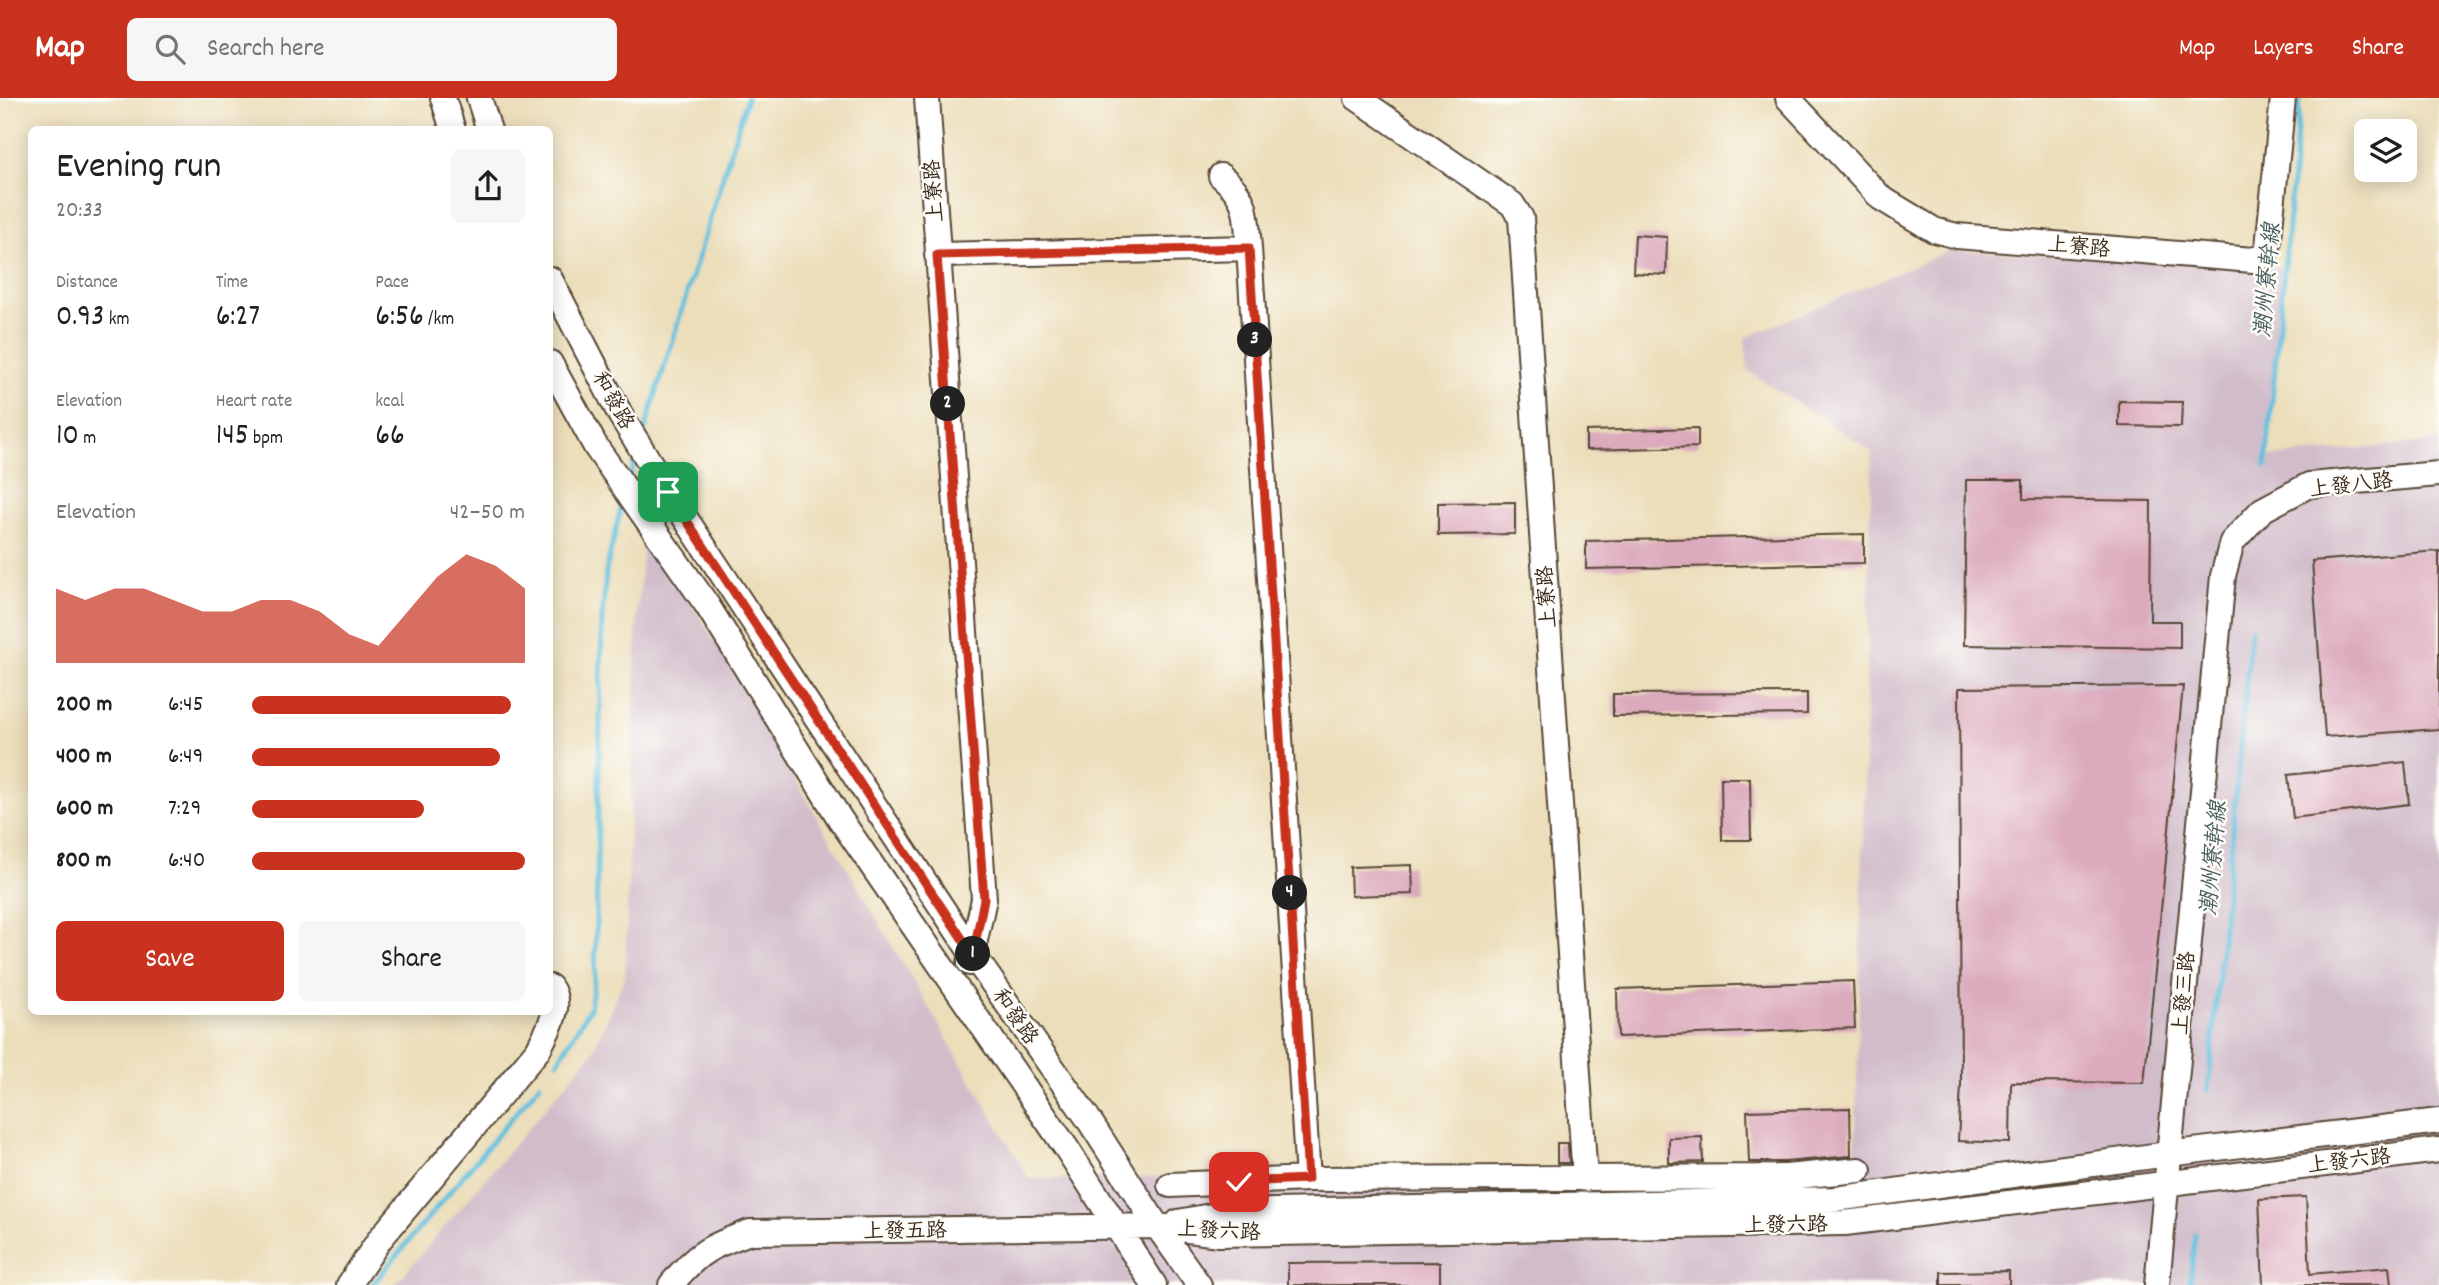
<!DOCTYPE html>
<meta charset="utf-8">
<style>
:root{--surface:#fff;--page:#f6f6f6;--text:#202124;--muted:#757577;--accent:#c8321e}
body{margin:0;font-family:Dekko,"LXGW WenKai TC",sans-serif;background:var(--page);color:var(--text);height:100vh;display:flex;flex-direction:column;font-size:26px;white-space:nowrap}
*{box-sizing:border-box;margin:0}
p{font-size:23px;color:var(--muted)}
.icon{flex:none;width:38px;height:38px;fill:none;stroke:currentColor;stroke-width:2;stroke-linecap:round;stroke-linejoin:round}
.map{position:relative;flex:1;overflow:hidden}
.sheet{position:absolute;left:28px;top:28px;width:525px;height:889px;display:flex;flex-direction:column;background:var(--surface);border-radius:10px;box-shadow:0 4px 18px #0003}
.sheet>*{flex:none}
.controls{position:absolute;left:2354px;top:21px;display:grid;gap:14px}
.controls a{display:grid;place-items:center;width:63px;height:63px;border-radius:10px;background:var(--surface);box-shadow:0 4px 18px #0003;font-size:35px}
.pin{position:absolute;display:grid;place-items:center;width:60px;height:60px;color:#fff;margin:-30px;border-radius:14px;box-shadow:0 4px 10px #0006}
.km{position:absolute;width:35px;height:35px;margin:-18px;border-radius:50%;background:#222;color:#fff;font-size:19px;line-height:35px;text-align:center}
.round{display:grid;place-items:center;flex:none;width:74px;height:74px;border-radius:10px;background:var(--page)}
.summary{display:flex;align-items:center;justify-content:space-between;height:119px;padding:0 28px}
h1{font-size:38px;font-weight:600;line-height:52px}
.stats{display:grid;grid-template-columns:repeat(3,1fr);gap:10px;height:119px;padding:7px 28px}
.stats div{display:grid;align-content:center}
.stats b{font-size:30px;font-weight:600}
.stats small{font-size:19px;font-weight:400}
.stats p{font-size:19px}
.chart{height:196px;padding:14px 28px}
.chart p{display:flex;justify-content:space-between}
.chart svg{width:100%;height:126px;margin-top:7px;fill:var(--accent);opacity:.7}
.button{display:flex;gap:14px;margin-top:auto;padding:14px 28px}
.button a{flex:1;height:80px;border-radius:10px;background:var(--accent);color:#fff;font-size:28px;font-weight:600;line-height:80px;text-align:center}
.button a+a{background:var(--page);color:var(--text)}
ul{padding:0 28px;list-style:none;font-size:23px}
li{display:grid;grid-template-columns:112px 84px 1fr;align-items:center;height:52px}
li i{height:18px;border-radius:9px;background:var(--accent)}
header{display:flex;align-items:center;gap:42px;box-sizing:border-box;height:98px;padding:0 35px;background:var(--accent);color:#fff}
header strong{font-size:33px}
nav{display:flex;gap:38px;margin-inline-start:auto;font-size:24px}
.search{width:490px;height:63px;background:var(--page);display:flex;align-items:center;gap:18px;box-sizing:border-box;padding:0 24px;border-radius:10px;color:var(--muted);font-size:26px}
.map>svg:first-child{display:block}
</style>
<header>
<strong>Map</strong>
<div class="search"><svg class="icon" aria-label="search" viewBox="0 0 24 24"><circle cx="10" cy="10" r="6"/><path d="M15 15l6 6"/></svg>Search here</div>
<nav><a>Map</a><a>Layers</a><a>Share</a></nav>
</header>
<div class="map">
<svg width="2439" height="1187" viewBox="0 0 2439 1187">
<rect width="100%" height="100%" fill="#fdfcf7"/>
<filter id="ink" filterUnits="userSpaceOnUse"><feTurbulence type="fractalNoise" baseFrequency=".0143" numOctaves="2"/><feDisplacementMap in="SourceGraphic" scale="14" xChannelSelector="R" yChannelSelector="G"/><feConvolveMatrix kernelMatrix="1 2 1 2 8 2 1 2 1" color-interpolation-filters="sRGB"/></filter>
<filter id="wash" filterUnits="userSpaceOnUse"><feTurbulence type="fractalNoise" baseFrequency=".00686" numOctaves="4" result="noise"/><feDisplacementMap in="SourceGraphic" scale="28" xChannelSelector="R" yChannelSelector="G"/><feGaussianBlur stdDeviation="1.57" result="paint"/><feColorMatrix in="noise" values="0 0 0 0 0 0 0 0 0 0 0 0 0 0 0 0 0 1.4 0 .05"/><feComposite in="paint" operator="in"/></filter>
<g filter="url(#wash)">
<rect width="100%" height="100%" fill="#ecdeba"/>
<!-- industrial -->
<path fill="#d1bdca" d="M 1951,152 L 2282,169 L 2268,359 L 2439,343 L 2439,1187 L 395,1187 L 593,954 L 625,878 L 637,520 L 645,425 L 1029,1081 L 1855,1068 L 1872,354 L 1748,273 L 1745,240 Z"/>
<g fill="none" stroke-linecap="round" stroke-linejoin="round">
<!-- stream -->
<path stroke="#60c0de" stroke-width="5" d="M 643,338 L 747,0
M 2266,368 L 2300,0
M 629,381 L 637,357
M 558,963 L 590,910 L 595,877 L 602,523 L 606,473 L 623,401
M 2208,992 L 2251,531
M 372,1187 L 540,986
M 2190,1187 L 2195,1136"/>
</g>
<g id="blocks">
<!-- building -->
<path fill="#dcaabd" d="M 1635,137 L 1667,139 L 1666,177 L 1633,175 Z
M 2119,303 L 2182,304 L 2181,329 L 2119,328 Z
M 1698,330 L 1698,349 L 1586,352 L 1586,333 Z
M 1966,382 L 2023,382 L 2023,401 L 2151,403 L 2150,523 L 2180,523 L 2180,550 L 1964,547 Z
M 1515,404 L 1515,436 L 1438,437 L 1438,405 Z
M 1864,436 L 1864,465 L 1586,471 L 1586,443 Z
M 2439,453 L 2439,631 L 2325,639 L 2312,463 Z
M 2183,588 L 2144,985 L 2011,984 L 2010,1045 L 1958,1043 L 1961,987 L 1959,590 Z
M 1807,595 L 1807,616 L 1613,618 L 1613,596 Z
M 2405,664 L 2409,706 L 2293,720 L 2288,677 Z
M 1721,680 L 1750,680 L 1751,742 L 1722,742 Z
M 1412,767 L 1413,796 L 1351,798 L 1350,769 Z
M 1853,883 L 1855,930 L 1618,939 L 1617,891 Z
M 1850,1010 L 1851,1058 L 1785,1064 L 1749,1064 L 1747,1013 Z
M 1702,1039 L 1703,1064 L 1669,1065 L 1669,1040 Z
M 1557,1045 L 1568,1045 L 1569,1065 L 1557,1065 Z
M 2306,1099 L 2310,1176 L 2389,1169 L 2391,1187 L 2263,1187 L 2259,1101 Z
M 1440,1164 L 1440,1187 L 1288,1187 L 1288,1165 Z
M 2009,1173 L 2009,1187 L 1941,1187 L 1941,1174 Z"/>
</g>
</g>
<g filter="url(#ink)">
<use href="#blocks" fill-opacity="0" stroke="#564535" stroke-width="2"/>
<g fill="none" stroke-linecap="round" stroke-linejoin="round">
<!-- minor casing -->
<g stroke="#564535" stroke-width="28">
<path id="minor" d="M 443,0 L 453,32
M 479,0 L 489,32
M 927,0 L 984,801 L 970,865
M 1357,0 L 1512,106 L 1521,120 L 1585,1081
M 1788,0 L 1881,100 L 1934,132 L 1957,138 L 2253,162 L 2263,158 L 2268,149 L 2283,0
M 1221,78 C 1249,101 1246,117 1249,150 L 1308,1081
M 937,157 L 1249,150
M 550,181 L 621,318 L 668,394 L 973,857 L 1087,1019 L 1157,1128 L 1199,1187
M 550,265 L 596,349 L 707,507 L 840,721 L 1067,1051 L 1154,1187
M 1170,1087 L 1308,1081 L 1786,1079 L 1859,1072
M 1178,1124 L 1233,1114 L 1835,1101 L 2168,1056 L 2439,1023
M 349,1187 L 380,1141 L 538,952 C 547,933 564,909 550,889
M 671,1187 C 697,1154 711,1148 750,1134 L 1157,1128 L 1219,1136 L 1845,1125 L 2439,1052
M 2157,1187 L 2223,478 L 2232,444 L 2262,412 L 2309,387 L 2439,376"/>
</g>
<!-- minor -->
<use href="#minor" stroke="#fff" stroke-width="24"/>
</g>
</g>
<g fill="none" stroke-linecap="round" stroke-linejoin="round" filter="url(#ink)">
<!-- route casing -->
<g stroke="#fff" stroke-width="14">
<path id="route" d="M 668,394 L 973,857 L 984,801 L 937,157 L 1249,150 L 1308,1081 L 1239,1084"/>
</g>
<!-- route -->
<use href="#route" stroke="#c8321e" stroke-width="9"/>
</g>
<g text-anchor="middle" stroke-width="5" stroke-linejoin="round" paint-order="stroke">
<!-- street labels -->
<g font-size="21" fill="#3b2a1e" stroke="#fdfcf7">
<text transform="translate(933 93) rotate(-94)" y="7">上寮路</text>
<text transform="translate(2079 148) rotate(5)" y="7">上寮路</text>
<text transform="translate(614 302) rotate(61)" y="7">和發路</text>
<text transform="translate(2351 386) rotate(-7)" y="7">上發八路</text>
<text transform="translate(1546 499) rotate(-94)" y="7">上寮路</text>
<text transform="translate(2183 895) rotate(-85)" y="7">上發三路</text>
<text transform="translate(1016 918) rotate(55)" y="7">和發路</text>
<text transform="translate(2349 1062) rotate(-7)" y="7">上發六路</text>
<text transform="translate(1786 1126) rotate(-1)" y="7">上發六路</text>
<text transform="translate(905 1132) rotate(-1)" y="7">上發五路</text>
<text transform="translate(1219 1132) rotate(3)" y="7">上發六路</text>
</g>
<!-- water labels -->
<g font-size="23" font-style="italic" fill="#485e61" stroke="#fdfcf7">
<text transform="translate(2266 182) rotate(-85)" y="8">潮州寮幹線</text>
<text transform="translate(2212 760) rotate(-85)" y="8">潮州寮幹線</text>
</g>
</g>
</svg>
<div class="controls">
<a><svg class="icon" aria-label="layers" viewBox="0 0 24 24"><path d="M12 4l9 5-9 5-9-5zM3 14l9 5 9-5"/></svg></a>
</div>
<div class="pin" style="left:668px;top:394px;background:#1e9e55"><svg class="icon" aria-label="arrive" viewBox="0 0 24 24"><path d="M6 21V4h12l-3 4 3 4H6"/></svg></div>
<div class="pin" style="left:1239px;top:1084px;background:#d93025"><svg class="icon" aria-label="check" viewBox="0 0 24 24"><path d="M5 12l5 5 9-10"/></svg></div>
<b class="km" style="left:973px;top:856px">1</b>
<b class="km" style="left:948px;top:306px">2</b>
<b class="km" style="left:1255px;top:242px">3</b>
<b class="km" style="left:1290px;top:795px">4</b>
<section class="sheet">
<div class="summary"><div><h1>Evening run</h1><p>20:33</p></div><a class="round"><svg class="icon" aria-label="share" viewBox="0 0 24 24"><path d="M12 15V3M7 8l5-5 5 5M5 13v7h14v-7"/></svg></a></div>
<div class="stats">
<div><p>Distance</p><b>0.93<small> km</small></b></div>
<div><p>Time</p><b>6:27</b></div>
<div><p>Pace</p><b>6:56<small> /km</small></b></div>
</div>
<div class="stats">
<div><p>Elevation</p><b>10<small> m</small></b></div>
<div><p>Heart rate</p><b>145<small> bpm</small></b></div>
<div><p>kcal</p><b>66</b></div>
</div>
<div class="chart"><p><span>Elevation</span>42–50 m</p>
<svg viewBox="0 0 160 44" preserveAspectRatio="none"><path d="M0 44V18L10 22L20 18L30 18L40 22L50 26L60 26L70 22L80 22L90 26L100 34L110 38L120 26L130 14L140 6L150 10L160 18V44z"/></svg>
</div>
<ul>
<li><b>200 m</b>6:45<i style="width:95%"></i></li>
<li><b>400 m</b>6:49<i style="width:91%"></i></li>
<li><b>600 m</b>7:29<i style="width:63%"></i></li>
<li><b>800 m</b>6:40<i style="width:100%"></i></li>
</ul>
<div class="button"><a>Save</a><a>Share</a></div>
</section>
</div>
